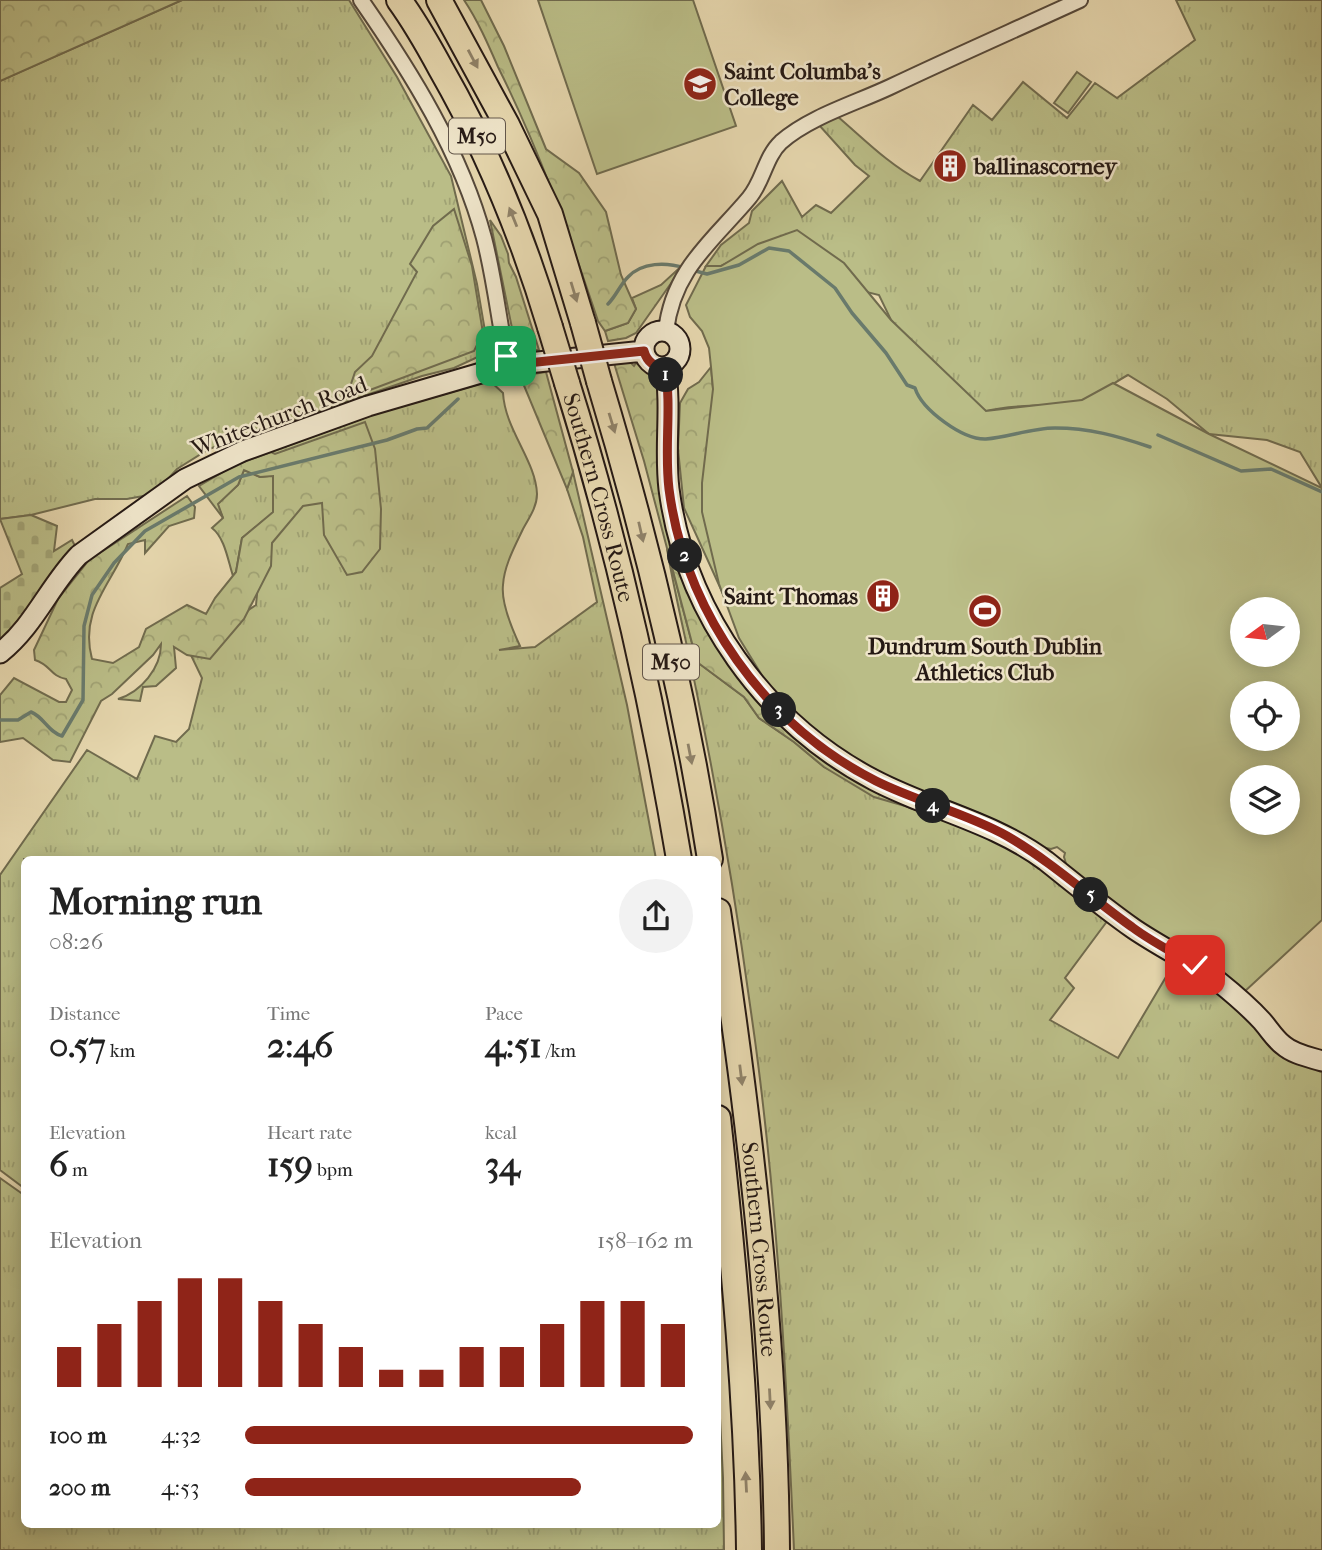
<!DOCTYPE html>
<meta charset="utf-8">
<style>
:root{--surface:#fff;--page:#f2f2f2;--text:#222;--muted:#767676;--accent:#8f2418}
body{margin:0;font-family:"IM FELL French Canon",serif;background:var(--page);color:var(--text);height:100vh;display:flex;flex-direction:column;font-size:26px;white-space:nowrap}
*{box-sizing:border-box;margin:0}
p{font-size:23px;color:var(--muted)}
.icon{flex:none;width:38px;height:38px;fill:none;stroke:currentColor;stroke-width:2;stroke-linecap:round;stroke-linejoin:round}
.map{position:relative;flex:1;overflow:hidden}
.side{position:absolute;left:21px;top:856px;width:700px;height:672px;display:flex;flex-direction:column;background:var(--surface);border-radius:10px;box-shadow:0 4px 18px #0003}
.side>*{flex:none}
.needle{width:46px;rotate:255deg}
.controls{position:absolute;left:1230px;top:597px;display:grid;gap:14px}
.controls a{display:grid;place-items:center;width:70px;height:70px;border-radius:50%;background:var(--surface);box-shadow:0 4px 18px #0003;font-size:35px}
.pin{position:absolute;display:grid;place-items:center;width:60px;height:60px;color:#fff;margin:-30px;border-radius:14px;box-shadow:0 4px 10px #0006}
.km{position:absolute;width:35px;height:35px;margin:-18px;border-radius:50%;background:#222;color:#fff;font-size:19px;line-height:35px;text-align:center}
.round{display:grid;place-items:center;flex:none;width:74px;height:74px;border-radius:37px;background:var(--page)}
.overview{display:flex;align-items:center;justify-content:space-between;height:119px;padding:0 28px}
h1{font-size:38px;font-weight:700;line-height:52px}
.figures{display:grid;grid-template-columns:repeat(3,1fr);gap:10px;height:119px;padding:7px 28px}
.figures div{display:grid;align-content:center}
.figures b{font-size:35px;font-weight:700}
.figures small{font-size:19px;font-weight:400}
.figures p{font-size:19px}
.chart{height:196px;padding:14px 28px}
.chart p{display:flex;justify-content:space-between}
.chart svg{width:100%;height:126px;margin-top:7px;stroke:var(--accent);stroke-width:6}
ul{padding:0 28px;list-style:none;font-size:23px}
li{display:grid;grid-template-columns:112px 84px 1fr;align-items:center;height:52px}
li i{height:18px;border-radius:9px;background:var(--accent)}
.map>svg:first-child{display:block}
</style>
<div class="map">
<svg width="1322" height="1550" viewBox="0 0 1322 1550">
<defs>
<pattern id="grass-tufts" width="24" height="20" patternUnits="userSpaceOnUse" patternTransform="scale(1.75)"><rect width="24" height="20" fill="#babd87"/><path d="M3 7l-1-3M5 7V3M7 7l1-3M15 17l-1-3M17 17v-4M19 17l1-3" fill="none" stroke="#a0a274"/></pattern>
<pattern id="forest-crowns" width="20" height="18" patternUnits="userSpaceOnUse" patternTransform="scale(1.75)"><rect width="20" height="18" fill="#babd87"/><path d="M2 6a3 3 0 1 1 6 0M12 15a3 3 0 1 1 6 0" fill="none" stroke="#a0a274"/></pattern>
<pattern id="cemetery-stones" width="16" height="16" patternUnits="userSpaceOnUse" patternTransform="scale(1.75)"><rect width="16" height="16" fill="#babd87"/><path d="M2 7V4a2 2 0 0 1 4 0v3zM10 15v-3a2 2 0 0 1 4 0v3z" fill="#a0a274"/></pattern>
</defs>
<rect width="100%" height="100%" fill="#e6d7ae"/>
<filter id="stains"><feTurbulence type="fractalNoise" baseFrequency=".00286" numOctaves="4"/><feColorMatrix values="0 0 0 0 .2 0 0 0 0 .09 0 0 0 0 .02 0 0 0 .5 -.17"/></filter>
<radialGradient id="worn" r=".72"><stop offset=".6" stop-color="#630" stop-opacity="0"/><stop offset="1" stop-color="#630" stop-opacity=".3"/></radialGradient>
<!-- grass -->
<path fill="url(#grass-tufts)" stroke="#706b4e" stroke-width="2" d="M 182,0 L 349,0 L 397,77 L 451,176 L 477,284 L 486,337 L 482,355 L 454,368 L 422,376 L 209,449 L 177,469 L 154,494 L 127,499 L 95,499 L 31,515 L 0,519 L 0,81 Z
M 1176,0 L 1322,0 L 1322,488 L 1300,452 L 1267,440 L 1209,434 L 1167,399 L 1128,375 C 1113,383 1096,397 1079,401 C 1048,408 1017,403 986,411 L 963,395 L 891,320 L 879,295 L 735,259 L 721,266 L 706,266 L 721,245 L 749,223 L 752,211 L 782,181 L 802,217 L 816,205 L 831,213 L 869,176 L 855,165 L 819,125 L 837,116 C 864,139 888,164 920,181 L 973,105 L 992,120 L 1023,82 L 1067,118 L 1095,83 L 1117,98 L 1195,40 Z
M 686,262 L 636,333 L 626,338 L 608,341 L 605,331 L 628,323 L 636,309 L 632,298 L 661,285 Z
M 490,381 L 503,393 C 505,430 536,461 537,494 C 537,507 529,518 523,529 C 515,546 504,566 503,585 C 501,602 513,631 520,646 L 499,650 L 535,647 L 597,602 L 583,537 L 567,489 L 573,472 L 627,705 L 656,859 L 24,859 L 24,1188 L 0,1170 L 0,875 L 87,750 L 137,779 L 155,736 L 176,742 L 189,729 L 202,678 L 188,649 L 256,605 L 264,520 L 242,538 L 236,572 L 233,576 C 228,561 225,538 212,528 L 223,518 L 217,504 L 238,485 L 244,470 L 260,477 L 268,476 L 271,452 L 375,414 Z
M 667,549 L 697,662 L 744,697 L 759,718 L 794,742 L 824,767 L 910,808 L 971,825 L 1027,858 L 1108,920 L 1065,978 L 1074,988 L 1050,1020 L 1118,1058 L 1176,960 L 1322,1069 L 1322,1550 L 794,1550 C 786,1370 777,1190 751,1012 C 737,909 720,806 699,704 C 689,652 676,601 667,549 Z
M 0,1178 L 24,1195 L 24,1524 L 718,1524 L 718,1378 L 723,1478 L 724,1550 L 0,1550 Z"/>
<!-- forest -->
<path fill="url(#forest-crowns)" stroke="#706b4e" stroke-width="2" d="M 0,0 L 182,0 L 0,81 Z
M 464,0 L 481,0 L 504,46 L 546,149 L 579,173 L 606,212 L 621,275 L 636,309 L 628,323 L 605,331 L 598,321 C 569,234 539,149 498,67 C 488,44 478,21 464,0 Z
M 454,209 L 472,266 L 483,333 L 474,351 L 346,399 L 355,372 L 372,356 L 417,272 L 410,264 L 433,226 Z
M 490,220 L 501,236 L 508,254 L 509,263 L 516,277 L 539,350 L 530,350 L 514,338 Z
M 620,362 L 631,363 L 634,366 L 636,363 L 646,369 L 659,387 L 661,465 L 720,647 L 950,819 L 874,797 L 824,767 L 794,742 L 759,718 L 744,697 L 697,662 L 644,461 L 614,363 Z
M 711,367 L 713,389 L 724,596 L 684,508 L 678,449 L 680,403 L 688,389 L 699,382 Z
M 546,372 L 573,472 L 567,489 L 520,376 Z
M 365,422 L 375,449 L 381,509 L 380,549 L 362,572 L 347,575 L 324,535 L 322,503 L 303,506 L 272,543 L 271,566 L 244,619 L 210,659 L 187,655 L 174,647 L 176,668 L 156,686 L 143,687 L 140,701 L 118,699 C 141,692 161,668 161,644 L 153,655 L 112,694 L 101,701 L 70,762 L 53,760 L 23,738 L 0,742 L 0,695 L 14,678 L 59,702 L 66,702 L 72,690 L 66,679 C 50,676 51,665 35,660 L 34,650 L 58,599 L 89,560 L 187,496 L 195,507 L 194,518 L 169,526 L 145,553 L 145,540 L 128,544 C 111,585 79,611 92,659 L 113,663 L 139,647 L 146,629 L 187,605 L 206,614 L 215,598 L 236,572 L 242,538 L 273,512 L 273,476 L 260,477 L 244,470 L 238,485 L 218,504 L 223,518 L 199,486 L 235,465 L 271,452 L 275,454 Z"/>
<!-- cemetery -->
<path fill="url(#cemetery-stones)" stroke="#706b4e" stroke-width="2" d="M 31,515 L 57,526 L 54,551 L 72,540 L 76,548 L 0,646 L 0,588 L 22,574 L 0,519 Z"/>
<!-- pitch -->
<path fill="#babd87" stroke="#706b4e" stroke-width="2" fill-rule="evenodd" d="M 538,0 L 693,0 L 736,126 L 597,174 Z
M 1077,72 L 1091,82 L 1068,113 L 1054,103 Z
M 797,230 L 844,263 L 891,320 L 986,411 L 1082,400 L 1113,383 L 1209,434 L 1322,488 L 1322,920 L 1243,993 L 1160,938 L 1067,867 L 1064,857 L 1065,853 L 1057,847 L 1051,849 L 1037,846 L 1008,828 L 979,813 L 927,797 L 844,756 L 774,695 L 739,638 L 719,584 L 702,512 L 702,483 L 713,389 L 711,367 L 709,348 L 702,331 L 690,317 L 686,305 L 706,266 L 721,266 L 758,244 ZM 1242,609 L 1288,609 L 1288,654 L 1242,654 ZM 1242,693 L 1288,693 L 1288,738 L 1242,738 ZM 1242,777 L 1288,777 L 1288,822 L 1242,822 Z"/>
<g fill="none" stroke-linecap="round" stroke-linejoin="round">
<!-- stream -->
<path stroke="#697a6c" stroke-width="3.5" d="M 692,270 L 707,274 L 739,265 L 769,248 L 789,251 L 835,288 L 852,313 L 886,353 L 907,385 L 915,388 C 922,410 963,440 986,439 C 1009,437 1032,428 1055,428 C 1089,428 1118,436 1150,447
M 608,304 C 616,296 620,285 628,277 C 642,262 666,262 685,268
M 1158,435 L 1241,471 L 1271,469 L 1322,492
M 0,720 L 18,720 L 31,712 C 44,717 48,732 62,736 L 83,700 L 84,626 L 92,595 L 114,563 L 145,531 L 239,477 L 387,440 L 417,429 L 427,428 L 458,399"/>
<!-- street casing -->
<g stroke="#55483a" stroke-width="18">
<path id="street" d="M 361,0 C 411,72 461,152 484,238 C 495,280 499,323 508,365
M 666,331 C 673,269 713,241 749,198 C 763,182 765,157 781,142 C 809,117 856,103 890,87 C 953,57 1017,29 1080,0"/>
</g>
<!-- secondary casing -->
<g stroke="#251914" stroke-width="23">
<path id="secondary" d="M644 349a18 18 0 1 1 36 0a18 18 0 1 1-36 0Z
M 665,367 C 672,407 664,448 669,489 C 685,612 765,723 874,780 C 931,810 994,822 1046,861 C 1075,884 1104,908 1134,929 C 1162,948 1192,962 1219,982 C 1234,994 1249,1007 1262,1021 C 1269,1029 1275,1039 1283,1045 C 1293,1054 1309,1057 1322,1061
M 0,653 C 35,625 49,586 79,555 L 185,479 L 243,451 L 368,406 L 508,365 L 644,351"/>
</g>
<!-- highway casing -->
<g stroke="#251914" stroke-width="28">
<g id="highway">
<path d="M 399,0 C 415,22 428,45 441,69 C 488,151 523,237 550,327"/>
<path d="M 439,0 L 507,125 L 550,214 L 583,323"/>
<path d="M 599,381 C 646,537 685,698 710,859"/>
<path id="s1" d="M 567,383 C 616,539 652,698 679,859"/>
<path id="s2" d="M 718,911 C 750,1122 775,1336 777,1550"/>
<path d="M 718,1118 C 734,1262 747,1406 749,1550"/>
</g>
</g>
<!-- street -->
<use href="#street" stroke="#efe5ca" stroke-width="14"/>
<!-- secondary -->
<use href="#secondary" stroke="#efe5ca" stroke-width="19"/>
<!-- highway -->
<use href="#highway" stroke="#e6d7ae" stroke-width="24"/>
<!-- highway-bridge casing -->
<g stroke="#251914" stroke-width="28" stroke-linecap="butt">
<path id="highway-bridge" d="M 583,323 L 599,381
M 550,327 L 567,383"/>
</g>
<!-- highway-bridge -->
<use href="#highway-bridge" stroke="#e6d7ae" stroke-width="24"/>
</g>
<!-- one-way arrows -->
<defs><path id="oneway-solid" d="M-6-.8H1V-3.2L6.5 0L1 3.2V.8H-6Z" transform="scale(1.75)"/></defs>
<g fill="#8f8269">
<use href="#oneway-solid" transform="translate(473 59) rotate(62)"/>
<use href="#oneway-solid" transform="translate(513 217) rotate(-112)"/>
<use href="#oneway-solid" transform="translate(574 292) rotate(73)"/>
<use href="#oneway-solid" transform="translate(612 423) rotate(73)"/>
<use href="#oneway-solid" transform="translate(641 532) rotate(77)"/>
<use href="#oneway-solid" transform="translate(690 754) rotate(79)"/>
<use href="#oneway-solid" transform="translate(741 1075) rotate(83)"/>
<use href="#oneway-solid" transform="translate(770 1399) rotate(87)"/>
<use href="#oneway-solid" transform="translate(746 1482) rotate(-93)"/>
</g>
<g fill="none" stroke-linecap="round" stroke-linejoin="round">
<!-- route casing -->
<g stroke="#fff" stroke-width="14">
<path id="route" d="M 506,356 L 508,365 L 644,351 C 647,362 654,367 665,367 C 672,407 664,448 669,489 C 685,612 765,725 876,781 C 918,802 966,813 1007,836 C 1052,862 1090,897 1132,927 C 1152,942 1174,953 1195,965"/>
</g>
<!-- route -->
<use href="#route" stroke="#8f2418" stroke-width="9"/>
</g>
<!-- icons -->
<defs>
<g id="school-disc" transform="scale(1.75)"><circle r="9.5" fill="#8f2418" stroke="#efe5ca"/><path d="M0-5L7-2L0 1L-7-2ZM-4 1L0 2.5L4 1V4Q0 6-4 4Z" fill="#fff"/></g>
<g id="building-disc" transform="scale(1.75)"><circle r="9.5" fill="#8f2418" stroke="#efe5ca"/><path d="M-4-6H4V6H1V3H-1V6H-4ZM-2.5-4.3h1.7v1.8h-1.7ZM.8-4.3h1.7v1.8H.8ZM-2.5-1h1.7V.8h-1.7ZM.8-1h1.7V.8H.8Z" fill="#fff"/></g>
<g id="stadium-disc" transform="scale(1.75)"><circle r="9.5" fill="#8f2418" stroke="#efe5ca"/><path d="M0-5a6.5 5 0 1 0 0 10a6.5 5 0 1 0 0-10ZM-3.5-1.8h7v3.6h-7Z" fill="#fff"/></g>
</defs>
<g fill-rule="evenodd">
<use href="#school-disc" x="700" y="84"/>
<use href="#building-disc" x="950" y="166"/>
<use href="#building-disc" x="883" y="596"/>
<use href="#stadium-disc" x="985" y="611"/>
</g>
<g text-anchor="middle" stroke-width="5" stroke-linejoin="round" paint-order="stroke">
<!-- shield labels -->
<g fill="#efe5ca" stroke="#62564b" stroke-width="2">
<rect x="449" y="118.5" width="56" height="35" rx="5"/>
<rect x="643" y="644.5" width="56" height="35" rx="5"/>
</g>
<g font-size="21" font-weight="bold" fill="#251914">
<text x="477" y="143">M50</text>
<text x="671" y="669">M50</text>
</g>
<!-- poi labels -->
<g font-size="23" font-weight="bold" fill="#251914" stroke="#efe5ca" text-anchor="start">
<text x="724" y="79">Saint Columba's<tspan x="724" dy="26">College</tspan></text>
<text x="974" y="174">ballinascorney</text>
<text x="858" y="604" text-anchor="end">Saint Thomas</text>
<text x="985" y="654" text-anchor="middle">Dundrum South Dublin<tspan x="985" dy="26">Athletics Club</tspan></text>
</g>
<!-- street labels -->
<g font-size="23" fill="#251914" stroke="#efe5ca">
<text transform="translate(279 416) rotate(-21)" y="8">Whitechurch Road</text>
<text dy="8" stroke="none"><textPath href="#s1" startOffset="119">Southern Cross Route</textPath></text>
<text dy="8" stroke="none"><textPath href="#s2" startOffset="341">Southern Cross Route</textPath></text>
</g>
</g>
<rect width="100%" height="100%" filter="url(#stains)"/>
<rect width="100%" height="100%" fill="url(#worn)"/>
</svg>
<div class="controls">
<a><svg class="needle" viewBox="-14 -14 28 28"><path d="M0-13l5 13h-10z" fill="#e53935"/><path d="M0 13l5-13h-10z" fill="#767676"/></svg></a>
<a><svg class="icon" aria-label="locate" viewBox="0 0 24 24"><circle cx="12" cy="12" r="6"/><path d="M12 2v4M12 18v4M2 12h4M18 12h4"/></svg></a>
<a><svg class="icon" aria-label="layers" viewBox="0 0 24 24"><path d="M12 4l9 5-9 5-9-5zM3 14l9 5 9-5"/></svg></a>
</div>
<div class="pin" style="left:506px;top:356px;background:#1e9e55"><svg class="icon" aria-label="arrive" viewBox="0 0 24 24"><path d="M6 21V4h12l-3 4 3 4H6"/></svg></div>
<div class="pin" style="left:1195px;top:965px;background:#d93025"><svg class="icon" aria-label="check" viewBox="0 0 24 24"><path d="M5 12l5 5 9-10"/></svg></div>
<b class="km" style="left:666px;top:375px">1</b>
<b class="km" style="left:685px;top:556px">2</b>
<b class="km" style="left:779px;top:710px">3</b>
<b class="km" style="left:933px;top:806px">4</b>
<b class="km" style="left:1091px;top:895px">5</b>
<section class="side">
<div class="overview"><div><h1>Morning run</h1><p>08:26</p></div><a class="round"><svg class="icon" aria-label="share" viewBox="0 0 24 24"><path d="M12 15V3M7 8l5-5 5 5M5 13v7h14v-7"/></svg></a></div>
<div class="figures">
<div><p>Distance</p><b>0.57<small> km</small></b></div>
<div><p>Time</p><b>2:46</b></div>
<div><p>Pace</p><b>4:51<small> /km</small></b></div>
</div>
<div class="figures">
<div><p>Elevation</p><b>6<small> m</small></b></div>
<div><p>Heart rate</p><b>159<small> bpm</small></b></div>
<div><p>kcal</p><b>34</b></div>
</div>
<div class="chart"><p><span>Elevation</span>158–162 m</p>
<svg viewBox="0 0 160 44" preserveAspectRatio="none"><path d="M5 44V30M15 44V22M25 44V14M35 44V6M45 44V6M55 44V14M65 44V22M75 44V30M85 44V38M95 44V38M105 44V30M115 44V30M125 44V22M135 44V14M145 44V14M155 44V22"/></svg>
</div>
<ul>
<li><b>100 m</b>4:32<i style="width:100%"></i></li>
<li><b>200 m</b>4:53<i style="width:75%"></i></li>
</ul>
</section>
</div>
